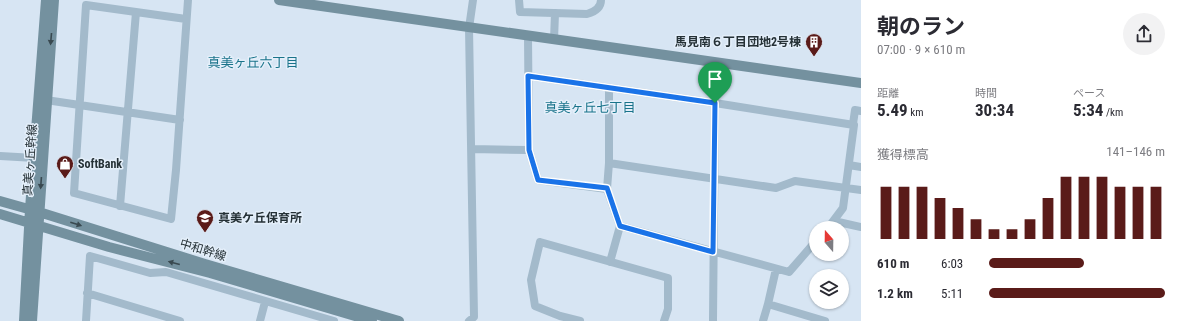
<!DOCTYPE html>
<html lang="ja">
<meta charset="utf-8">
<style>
:root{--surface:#fff;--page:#f2f2f3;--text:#2b2b33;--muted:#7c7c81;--accent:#5a1b19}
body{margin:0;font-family:"Roboto Condensed","Noto Sans JP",sans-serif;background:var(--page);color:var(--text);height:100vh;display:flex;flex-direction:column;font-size:15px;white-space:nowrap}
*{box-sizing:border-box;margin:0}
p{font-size:13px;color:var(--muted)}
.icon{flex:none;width:22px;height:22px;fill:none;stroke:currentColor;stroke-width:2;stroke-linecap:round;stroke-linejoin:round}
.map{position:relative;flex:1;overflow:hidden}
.drawer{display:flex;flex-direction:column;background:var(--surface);width:320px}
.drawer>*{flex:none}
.needle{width:26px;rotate:340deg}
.fabs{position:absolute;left:809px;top:221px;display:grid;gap:8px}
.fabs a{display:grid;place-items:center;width:40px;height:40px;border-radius:50%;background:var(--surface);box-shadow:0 1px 3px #0004;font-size:20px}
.pin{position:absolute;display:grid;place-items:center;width:34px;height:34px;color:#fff;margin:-41px -17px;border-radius:50% 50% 50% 0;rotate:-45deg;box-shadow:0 0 4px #0007}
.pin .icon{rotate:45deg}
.round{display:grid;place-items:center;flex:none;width:42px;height:42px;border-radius:21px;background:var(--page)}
.head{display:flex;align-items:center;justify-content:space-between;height:68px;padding:0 16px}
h1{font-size:22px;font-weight:700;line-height:30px}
.figures{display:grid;grid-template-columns:repeat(3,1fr);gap:6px;height:68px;padding:4px 16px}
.figures div{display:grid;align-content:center}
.figures b{font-size:17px;font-weight:700}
.figures small{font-size:11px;font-weight:400}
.figures p{font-size:11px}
.chart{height:112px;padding:8px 16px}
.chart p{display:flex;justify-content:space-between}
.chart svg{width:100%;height:72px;margin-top:4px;stroke:var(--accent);stroke-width:6}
ul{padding:0 16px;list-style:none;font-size:13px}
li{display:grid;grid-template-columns:64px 48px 1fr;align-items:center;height:30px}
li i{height:10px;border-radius:5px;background:var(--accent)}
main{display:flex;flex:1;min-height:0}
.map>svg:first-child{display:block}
</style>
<main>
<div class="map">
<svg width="861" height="321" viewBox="0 0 861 321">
<rect width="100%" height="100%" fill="#d7e5f3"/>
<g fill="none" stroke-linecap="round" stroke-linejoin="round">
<!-- street -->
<path stroke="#a3bacb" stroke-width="8" d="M 519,0 L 520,12 L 587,14 C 594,12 601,8 601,0
M 186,19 L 86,5 L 74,193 L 171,219 L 176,170 L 188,0
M 528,36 L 529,150 L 538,180 L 607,189
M 554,40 L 555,13
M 712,62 L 715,103 L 713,321
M 528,76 L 715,103 L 854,125 L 843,208 L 828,228
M 609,88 L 609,163 L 607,189 L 620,226 L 789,272 L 816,241
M 46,100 L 180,120
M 853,124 L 855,110 L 861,111
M 472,149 L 529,150
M 0,156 L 35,158
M 609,163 L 776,188 L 795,181 L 861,190
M 849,165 L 861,167
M 120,206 L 136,12
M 834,221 L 861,227
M 610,262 L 620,226
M 87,293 L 180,321
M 768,304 L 776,269
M 86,321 L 90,256 L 150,273 L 166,272 L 334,321
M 260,321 L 265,302
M 469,321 L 474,317 L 469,28 L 473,0
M 580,321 L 560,316 L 535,306 L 531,280 L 540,242 L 668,278 L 668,309 L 664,321
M 763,321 L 768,304 L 825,321"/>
<!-- secondary -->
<path stroke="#74919f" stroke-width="10" d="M 279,0 L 861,83
M 0,201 L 39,212 L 205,264 L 399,321
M 0,214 L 109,247 L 210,273 L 372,321
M 24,321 L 30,209 L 46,0
M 32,321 L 54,0"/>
</g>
<!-- one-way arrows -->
<defs><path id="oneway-solid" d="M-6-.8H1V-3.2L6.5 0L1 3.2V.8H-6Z"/></defs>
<g fill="#394950">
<use href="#oneway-solid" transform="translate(51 39) rotate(95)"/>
<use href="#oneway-solid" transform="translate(41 183) rotate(94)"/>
<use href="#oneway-solid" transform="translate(76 224) rotate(18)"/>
<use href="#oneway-solid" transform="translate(174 263) rotate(-165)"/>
</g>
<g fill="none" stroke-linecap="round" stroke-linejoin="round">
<!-- route casing -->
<g stroke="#fff" stroke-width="8">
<path id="route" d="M 528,76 L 715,103 L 713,252 L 620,226 L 607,188 L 538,180 L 529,150 Z"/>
</g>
<!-- route -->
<use href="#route" stroke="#1a73e8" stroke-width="5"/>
</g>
<!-- icons -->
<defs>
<g id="building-pin" transform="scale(0.9)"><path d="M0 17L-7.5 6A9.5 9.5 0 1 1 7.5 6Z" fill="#5a1b19" stroke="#e4effa"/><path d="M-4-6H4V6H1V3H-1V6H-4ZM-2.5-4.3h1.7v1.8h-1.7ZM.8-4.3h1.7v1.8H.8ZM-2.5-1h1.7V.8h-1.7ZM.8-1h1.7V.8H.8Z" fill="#fff"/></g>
<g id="shop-pin" transform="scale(0.9)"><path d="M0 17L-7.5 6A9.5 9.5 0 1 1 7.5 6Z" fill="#5a1b19" stroke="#e4effa"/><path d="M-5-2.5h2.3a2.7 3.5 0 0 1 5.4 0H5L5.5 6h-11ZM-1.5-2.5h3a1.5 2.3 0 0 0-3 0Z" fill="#fff"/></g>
<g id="school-pin" transform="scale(0.9)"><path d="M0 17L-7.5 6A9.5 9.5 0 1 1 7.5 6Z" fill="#5a1b19" stroke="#e4effa"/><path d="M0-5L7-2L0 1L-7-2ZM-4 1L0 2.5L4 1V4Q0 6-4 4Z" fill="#fff"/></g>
</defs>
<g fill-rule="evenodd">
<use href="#building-pin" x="814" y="42"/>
<use href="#shop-pin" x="65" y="164"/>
<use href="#school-pin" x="205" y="218"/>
</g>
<g text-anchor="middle" stroke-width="3" stroke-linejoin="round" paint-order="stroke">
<!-- poi labels -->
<g font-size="12" font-weight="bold" fill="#253136" stroke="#e4effa" text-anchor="start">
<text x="801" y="46" text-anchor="end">馬見南６丁目団地2号棟</text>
<text x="78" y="168">SoftBank</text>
<text x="218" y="222">真美ケ丘保育所</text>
</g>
<!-- street labels -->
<g font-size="12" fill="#253136" stroke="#e4effa">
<text transform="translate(30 160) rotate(-86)" y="4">真美ヶ丘幹線</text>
<text transform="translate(203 250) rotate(17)" y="4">中和幹線</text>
</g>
<!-- neighbourhood labels -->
<g font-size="13" fill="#19738a" stroke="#e4effa">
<text x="253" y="67">真美ヶ丘六丁目</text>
<text x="590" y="112">真美ヶ丘七丁目</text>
</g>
</g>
</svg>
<div class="fabs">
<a><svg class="needle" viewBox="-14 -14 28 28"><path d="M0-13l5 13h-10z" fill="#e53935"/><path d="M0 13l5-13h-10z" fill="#7c7c81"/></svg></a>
<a><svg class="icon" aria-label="layers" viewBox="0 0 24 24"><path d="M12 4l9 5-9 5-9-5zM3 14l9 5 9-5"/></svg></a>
</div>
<div class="pin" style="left:715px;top:103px;background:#1e9e55"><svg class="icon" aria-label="arrive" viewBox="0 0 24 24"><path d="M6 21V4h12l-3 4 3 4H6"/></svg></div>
</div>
<section class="drawer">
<div class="head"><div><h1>朝のラン</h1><p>07:00 · 9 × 610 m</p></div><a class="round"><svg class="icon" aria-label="share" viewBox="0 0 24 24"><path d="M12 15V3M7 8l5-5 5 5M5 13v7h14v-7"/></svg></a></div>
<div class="figures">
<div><p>距離</p><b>5.49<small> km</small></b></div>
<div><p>時間</p><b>30:34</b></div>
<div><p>ペース</p><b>5:34<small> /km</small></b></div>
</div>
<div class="chart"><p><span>獲得標高</span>141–146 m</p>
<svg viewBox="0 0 160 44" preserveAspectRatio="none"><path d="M5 44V12M15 44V12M25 44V12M35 44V19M45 44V25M55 44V32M65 44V38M75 44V38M85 44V32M95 44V19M105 44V6M115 44V6M125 44V6M135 44V12M145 44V12M155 44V12"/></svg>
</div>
<ul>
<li><b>610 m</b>6:03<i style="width:54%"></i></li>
<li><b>1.2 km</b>5:11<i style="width:100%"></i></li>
</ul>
</section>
</main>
